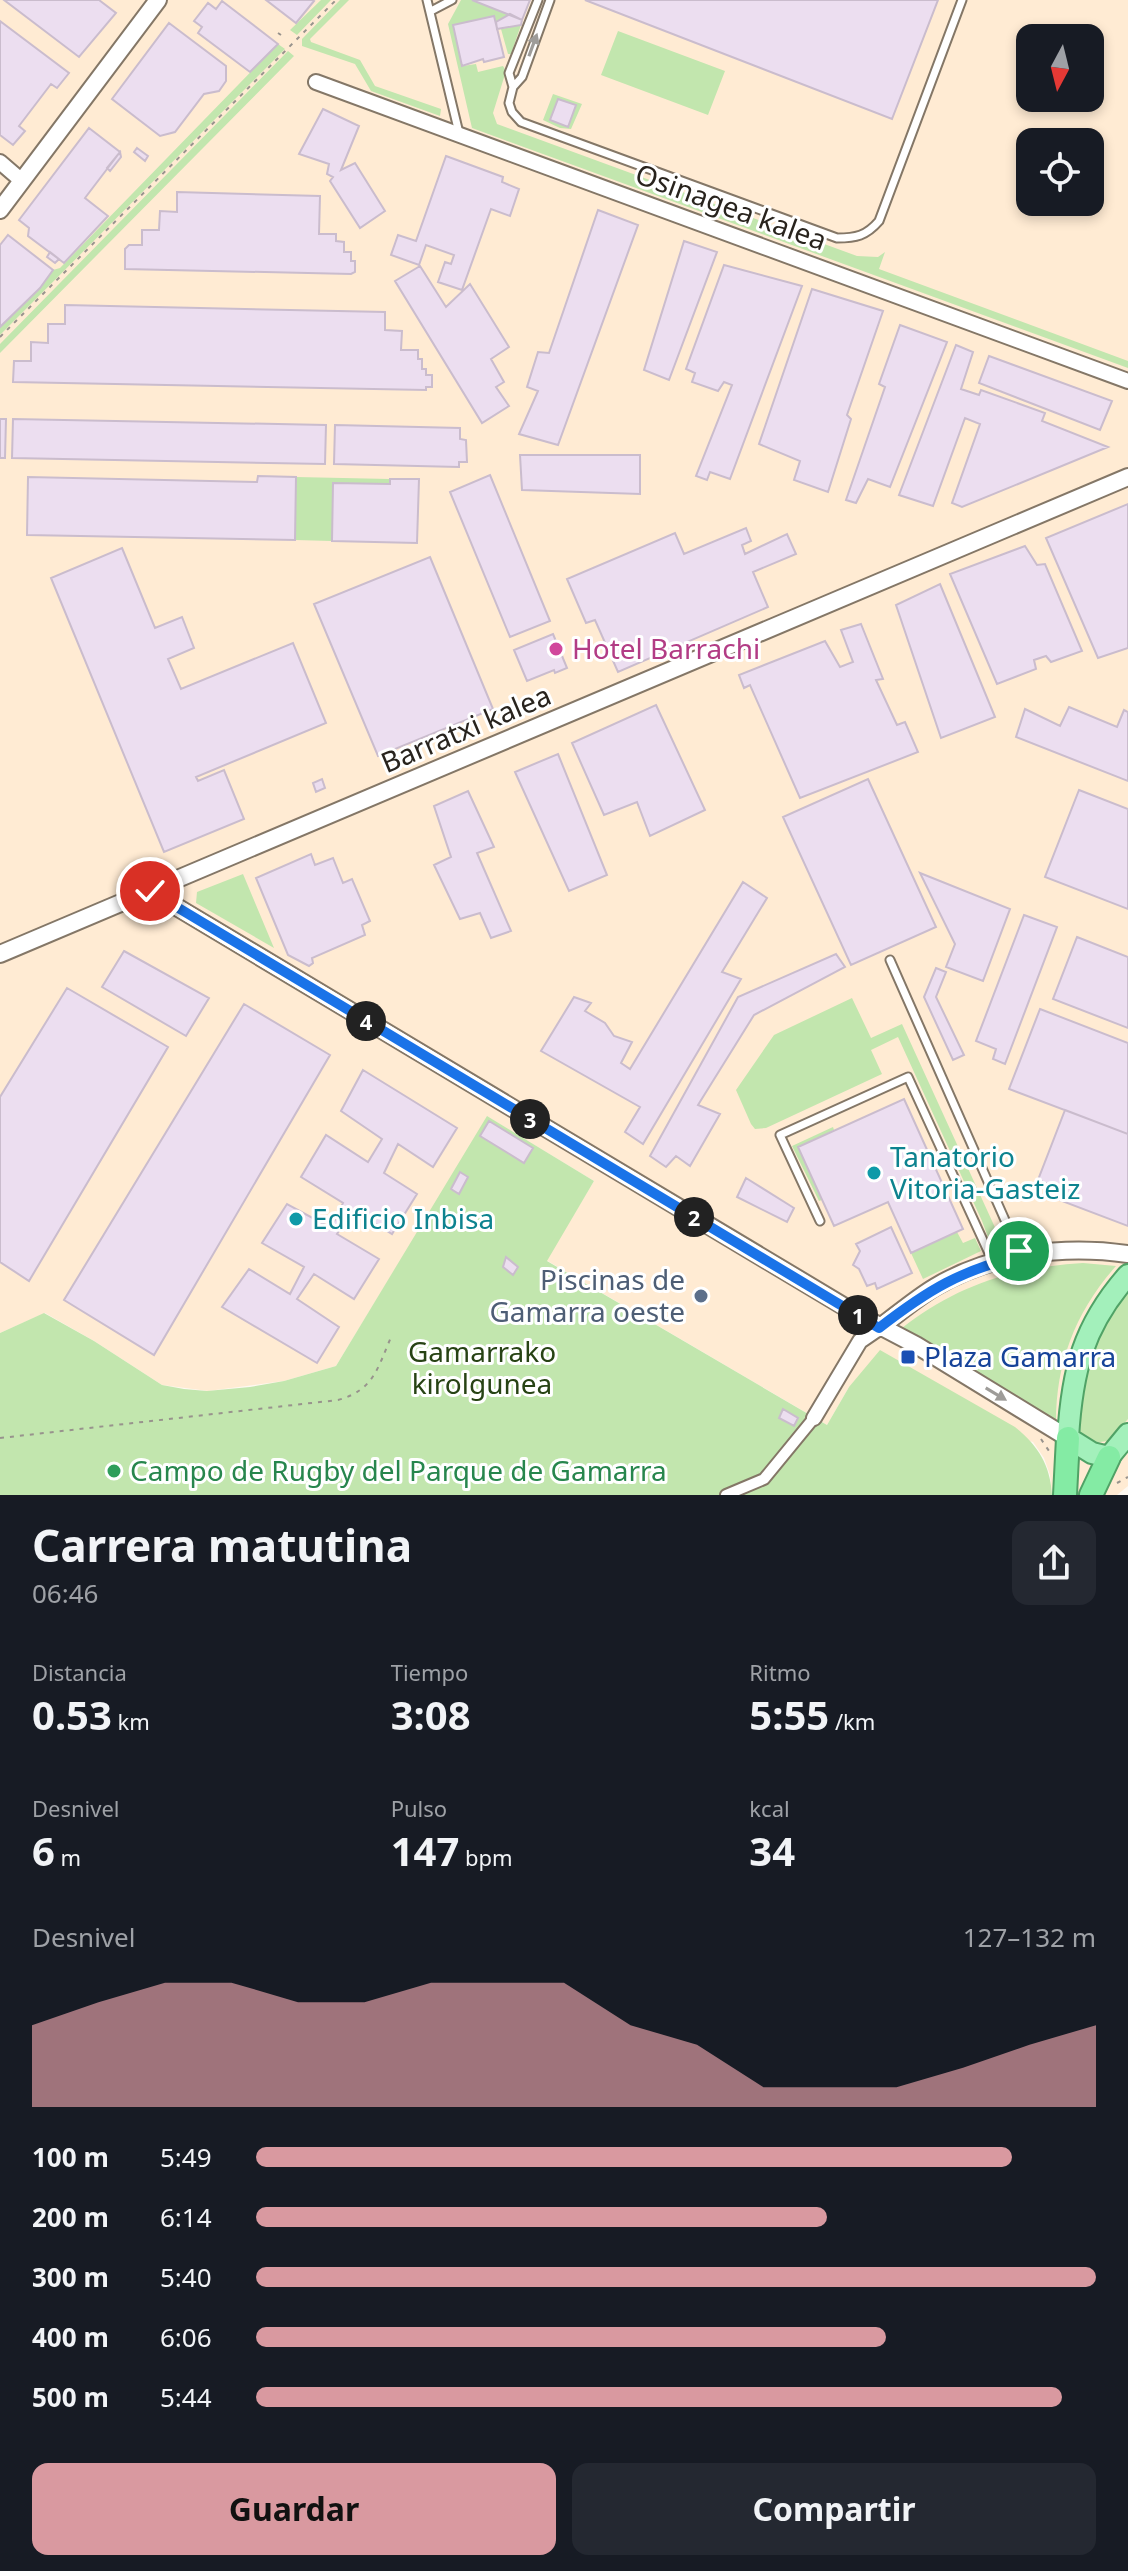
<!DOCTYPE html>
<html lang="es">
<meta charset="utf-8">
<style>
:root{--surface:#171b24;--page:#242831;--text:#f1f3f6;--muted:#9ea1a6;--accent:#d999a0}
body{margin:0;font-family:"Noto Sans",sans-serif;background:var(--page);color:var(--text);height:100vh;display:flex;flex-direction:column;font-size:30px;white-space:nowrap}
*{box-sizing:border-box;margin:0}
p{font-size:26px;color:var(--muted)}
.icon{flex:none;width:44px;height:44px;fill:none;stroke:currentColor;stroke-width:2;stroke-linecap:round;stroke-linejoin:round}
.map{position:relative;height:1495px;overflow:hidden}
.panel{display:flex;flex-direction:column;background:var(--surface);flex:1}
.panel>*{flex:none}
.needle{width:52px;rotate:187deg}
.buttons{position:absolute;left:1016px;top:24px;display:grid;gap:16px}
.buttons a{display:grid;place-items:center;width:88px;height:88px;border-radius:16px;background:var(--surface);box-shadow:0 4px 12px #0003;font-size:40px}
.pin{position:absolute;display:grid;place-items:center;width:68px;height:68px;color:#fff;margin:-34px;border:4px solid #fff;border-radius:50%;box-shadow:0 2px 8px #0007}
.km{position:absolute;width:40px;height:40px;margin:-20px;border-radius:50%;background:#222;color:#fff;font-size:22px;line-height:40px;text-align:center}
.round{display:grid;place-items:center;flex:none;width:84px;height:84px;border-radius:16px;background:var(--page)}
.headline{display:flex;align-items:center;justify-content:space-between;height:136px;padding:0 32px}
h1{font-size:44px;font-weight:700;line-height:60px}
.stats{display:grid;grid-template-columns:repeat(3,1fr);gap:12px;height:136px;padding:8px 32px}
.stats div{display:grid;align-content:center}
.stats b{font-size:40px;font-weight:700}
.stats small{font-size:22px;font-weight:400}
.stats p{font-size:22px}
.chart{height:224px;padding:16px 32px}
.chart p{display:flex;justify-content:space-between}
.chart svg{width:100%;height:144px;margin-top:8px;fill:var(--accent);opacity:.7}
.button{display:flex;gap:16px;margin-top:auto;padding:16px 32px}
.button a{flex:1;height:92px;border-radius:16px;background:var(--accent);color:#111;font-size:32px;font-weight:700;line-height:92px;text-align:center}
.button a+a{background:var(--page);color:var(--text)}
ul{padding:0 32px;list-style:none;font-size:26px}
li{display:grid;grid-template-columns:128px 96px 1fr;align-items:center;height:60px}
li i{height:20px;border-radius:10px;background:var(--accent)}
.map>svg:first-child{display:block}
</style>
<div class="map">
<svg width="1128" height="1495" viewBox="0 0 1128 1495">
<rect width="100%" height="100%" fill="#fef9f2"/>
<!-- built -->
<path fill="#ffebd3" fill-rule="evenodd" d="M 0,0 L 1128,0 L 1128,1486 L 1117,1495 L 1052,1495 L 1050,1475 L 1044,1458 L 1033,1442 L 849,1387 L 827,1425 L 546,1260 L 594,1181 L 488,1117 L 336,1366 L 284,1381 L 208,1391 L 162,1385 L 94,1341 L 45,1313 L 0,1333 ZM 1030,38 L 1090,38 L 1090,98 L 1030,98 ZM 1030,142 L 1090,142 L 1090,202 L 1030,202 Z"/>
<!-- green -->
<path fill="#c2e6ae" d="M 321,0 L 331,0 L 297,35 L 290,30 Z
M 340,0 L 349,0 L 310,39 L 311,42 L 360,60 L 375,86 L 441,109 L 440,116 L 371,91 L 355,64 L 302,46 L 302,39 Z
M 461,0 L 472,0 L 510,14 L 496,22 L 494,16 L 453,26 L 463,66 L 476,64 L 478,72 L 503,66 L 506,71 L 493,113 L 497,124 L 857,256 L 878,257 L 885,252 L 879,269 L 1128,361 L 1128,368 L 472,128 L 448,24 Z
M 521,25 L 511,54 L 508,54 L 501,29 Z
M 618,31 L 725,71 L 708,115 L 601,75 Z
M 278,44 L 285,49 L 0,335 L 0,327 L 40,288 L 53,270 L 60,268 Z
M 288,51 L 294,56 L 0,353 L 0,344 Z
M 553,94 L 582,104 L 571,129 L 560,128 L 543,120 Z
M 296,477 L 390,479 L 390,484 L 333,483 L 332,541 L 295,540 Z
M 243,874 L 274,948 L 196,903 L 197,892 Z
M 852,998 L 871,1038 L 902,1024 L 1003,1245 L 992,1248 L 982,1221 L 898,1037 L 871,1050 L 882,1074 L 766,1128 L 755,1129 L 751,1124 L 736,1090 L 774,1035 Z
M 487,1116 L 594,1181 L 547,1261 L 827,1425 L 849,1387 L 880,1350 L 1015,1427 C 1038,1446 1050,1464 1052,1495 L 0,1495 L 0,1333 L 44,1313 L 94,1341 L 162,1385 L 184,1389 L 207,1391 L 250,1387 L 284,1381 L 336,1366 Z
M 833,1127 L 834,1130 L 799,1147 L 822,1200 L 819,1201 L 792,1146 Z
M 957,1232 L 963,1243 L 975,1238 L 981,1251 L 923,1279 L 911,1253 Z
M 1083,1263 L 1116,1266 C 1076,1311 1056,1362 1056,1422 L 902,1328 C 957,1285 1015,1267 1083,1263 Z
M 1128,1287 L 1128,1419 L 1108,1441 L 1092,1443 L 1081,1436 L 1077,1428 L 1081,1389 L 1098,1332 Z"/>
<!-- building -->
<path fill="#ecdef0" stroke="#cabccd" stroke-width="2" d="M 4,0 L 99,0 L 116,13 L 79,57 Z
M 266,0 L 312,0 L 314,1 L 296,23 Z
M 472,0 L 530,0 L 522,20 Z
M 585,0 L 938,0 L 892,119 Z
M 222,1 L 278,44 L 250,72 L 198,33 L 202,27 L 194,21 L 208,3 L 216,9 Z
M 510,14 L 522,20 L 521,25 L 497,29 L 496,22 Z
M 494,16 L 504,57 L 484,62 L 483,59 L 462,66 L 453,25 Z
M 0,21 L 69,73 L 57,88 L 51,84 L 19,126 L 25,131 L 13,145 L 0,135 Z
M 169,23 L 226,66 L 226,81 L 219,91 L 204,94 L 175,132 L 160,136 L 112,99 Z
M 558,99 L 576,105 L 568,127 L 550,120 Z
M 323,109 L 359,126 L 341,170 L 355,163 L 385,211 L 360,228 L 330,181 L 333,177 L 327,174 L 329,164 L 299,154 Z
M 89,128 L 120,152 L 85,198 L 108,216 L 64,263 L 28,236 L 29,228 L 19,220 Z
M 137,148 L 148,156 L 145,161 L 134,152 Z
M 120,152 L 121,157 L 110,171 L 107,168 Z
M 446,156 L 503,177 L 502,182 L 519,189 L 510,216 L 491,209 L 462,290 L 438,282 L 445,262 L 451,264 L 454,255 L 426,245 L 419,265 L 391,255 L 398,235 L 416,241 Z
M 177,192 L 320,196 L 319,234 L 336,234 L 336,241 L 344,242 L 344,252 L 351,252 L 351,261 L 355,261 L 355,272 L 351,274 L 125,269 L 125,249 L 129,245 L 142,245 L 142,230 L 159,230 L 160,211 L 177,212 Z
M 598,210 L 638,225 L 558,445 L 519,434 L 538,391 L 527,387 L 538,352 L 549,353 Z
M 8,235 L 53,270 L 40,288 L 0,327 L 0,245 Z
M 684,241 L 717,252 L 669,380 L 644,370 Z
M 50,252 L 59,259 L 55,263 L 47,257 Z
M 724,265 L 802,286 L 730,479 L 710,472 L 707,480 L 696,476 L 732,385 L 724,382 L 718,391 L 692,382 L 695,373 L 686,369 Z
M 420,266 L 446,307 L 470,284 L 509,347 L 491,359 L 504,382 L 496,387 L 509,406 L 482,423 L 395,281 Z
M 812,289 L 883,311 L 847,415 L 851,419 L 828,492 L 794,480 L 800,461 L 759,444 Z
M 65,305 L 385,312 L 385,330 L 402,331 L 401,350 L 418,350 L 418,359 L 422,359 L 422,369 L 426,369 L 426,375 L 432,375 L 432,387 L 426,387 L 426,390 L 13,382 L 14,361 L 31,361 L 31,342 L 48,343 L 48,324 L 65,324 Z
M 900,325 L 947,342 L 890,487 L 868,479 L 856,503 L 846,500 L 885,387 L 879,384 Z
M 956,345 L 973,352 L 961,389 L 979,395 L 981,390 L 1045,413 L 1042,421 L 1108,447 L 962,507 L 952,503 L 980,424 L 965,418 L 933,506 L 899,495 Z
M 989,356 L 1112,401 L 1100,430 L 979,383 Z
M 0,419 L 6,419 L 5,458 L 0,458 Z
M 13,419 L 326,425 L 325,464 L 12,458 Z
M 335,425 L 460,428 L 460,439 L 466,440 L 467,462 L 459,462 L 459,467 L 334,464 Z
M 520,455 L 640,455 L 640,494 L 522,490 Z
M 490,475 L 550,621 L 510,637 L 450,492 Z
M 258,476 L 296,477 L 295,540 L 27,535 L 28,477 L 257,482 Z
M 390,479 L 419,479 L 417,543 L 332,541 L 333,483 L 390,484 Z
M 1128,504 L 1128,648 L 1098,658 L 1046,538 Z
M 746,528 L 751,541 L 742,545 L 745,554 L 787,534 L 796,554 L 753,572 L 768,607 L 618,672 L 595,620 L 586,623 L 567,579 L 675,533 L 684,554 Z
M 1025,546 L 1037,565 L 1045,564 L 1082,651 L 1051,662 L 1046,656 L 1034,660 L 1036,669 L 997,684 L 950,574 Z
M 122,548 L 155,628 L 182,617 L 194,648 L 168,659 L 181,689 L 293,643 L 326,723 L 196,777 L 198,781 L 224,770 L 244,819 L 164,852 L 51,578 Z
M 430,557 L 493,709 L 378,756 L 314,604 Z
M 940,584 L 995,717 L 941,738 L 896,605 Z
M 861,624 L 883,679 L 876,680 L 897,725 L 905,722 L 918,752 L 800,798 L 750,685 L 744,688 L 739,675 L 825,641 L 840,667 L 853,662 L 841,630 Z
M 553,634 L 567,668 L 555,673 L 554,670 L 527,681 L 514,650 Z
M 656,705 L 705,810 L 650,836 L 637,802 L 604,815 L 572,743 Z
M 1069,707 L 1117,727 L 1124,710 L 1128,712 L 1128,781 L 1016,737 L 1025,709 L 1060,726 Z
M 558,754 L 607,875 L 569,891 L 515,772 Z
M 322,779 L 325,788 L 316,792 L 313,783 Z
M 868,779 L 936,927 L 851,965 L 783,817 Z
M 1079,790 L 1128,809 L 1128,909 L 1045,877 Z
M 468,791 L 494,847 L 477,853 L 511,931 L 491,938 L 480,913 L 460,919 L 434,865 L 451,857 L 434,806 Z
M 311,854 L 315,865 L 333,858 L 343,883 L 352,879 L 370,921 L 362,925 L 365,935 L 312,958 L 313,963 L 309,966 L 288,955 L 256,878 Z
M 920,873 L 1010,909 L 983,981 L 946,967 L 955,944 Z
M 743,882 L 767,898 L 722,972 L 741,979 L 643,1144 L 625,1132 L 640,1107 L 541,1051 L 574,997 L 591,1003 L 585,1011 L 605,1023 L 614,1036 L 632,1042 L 621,1063 L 630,1069 Z
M 1024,915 L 1057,927 L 1005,1064 L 993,1059 L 996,1049 L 976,1041 Z
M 1077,937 L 1128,957 L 1128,1028 L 1053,999 Z
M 124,951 L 209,998 L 186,1036 L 102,987 Z
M 836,954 L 845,967 L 754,1015 L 698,1105 L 720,1114 L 690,1166 L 676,1156 L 666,1167 L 650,1156 L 738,997 Z
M 936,968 L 946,972 L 936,997 L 964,1055 L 953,1060 L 924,997 Z
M 67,988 L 168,1047 L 29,1281 L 0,1262 L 0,1097 Z
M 244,1004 L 330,1055 L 154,1355 L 64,1300 Z
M 1040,1009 L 1128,1043 L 1128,1134 L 1009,1089 Z
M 363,1070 L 457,1128 L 433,1167 L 398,1144 L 384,1173 L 417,1194 L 392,1234 L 354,1210 L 337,1234 L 379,1259 L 354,1299 L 314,1274 L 297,1299 L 339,1327 L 317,1363 L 222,1307 L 249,1269 L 290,1294 L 304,1267 L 262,1243 L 287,1204 L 331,1228 L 343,1203 L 301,1177 L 326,1135 L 368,1162 L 382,1139 L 341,1111 Z
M 904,1099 L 963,1229 L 911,1253 L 888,1202 L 834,1226 L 798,1147 Z
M 1065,1110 L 1128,1134 L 1128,1226 L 1054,1198 L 1058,1188 L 1038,1180 Z
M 489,1121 L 533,1148 L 524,1163 L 480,1136 Z
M 460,1172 L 468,1177 L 459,1194 L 451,1189 Z
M 746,1178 L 794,1208 L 787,1222 L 737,1197 Z
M 891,1227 L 912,1273 L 877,1289 L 875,1283 L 867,1286 L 859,1269 L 853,1265 L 860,1251 L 856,1244 Z
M 506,1257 L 518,1267 L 513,1275 L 503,1267 Z
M 783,1409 L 798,1418 L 794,1426 L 779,1418 Z"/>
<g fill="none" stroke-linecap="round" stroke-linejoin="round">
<!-- service casing -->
<g stroke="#847767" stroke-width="11">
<path id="service" d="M 427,0 L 459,133
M 550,0 L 522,77 L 513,87 L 509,103 L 512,112 L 521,122 L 837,238 C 856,238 866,236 879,221 L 962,0
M 431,11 L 452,0
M 513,87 L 509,73 L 538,0
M 890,960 L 1020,1254
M 820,1221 L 780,1135 L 908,1077 L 993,1262"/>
</g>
<!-- pedestrian casing -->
<g stroke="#847767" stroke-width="14">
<path id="pedestrian" d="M 726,1495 L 764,1479 L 814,1418"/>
</g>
<!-- minor casing -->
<g stroke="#847767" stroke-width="18">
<path id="minor" d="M 316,82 L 1128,381
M 0,162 L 22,181
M 814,1418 L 860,1341 L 879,1328"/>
</g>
<!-- tertiary casing -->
<g stroke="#847767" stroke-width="20">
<path id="tertiary" d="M 0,210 L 158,0
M 150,891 L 855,1313 L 916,1345 L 1068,1438
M 0,954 L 1128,477
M 879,1328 C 898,1314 915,1299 935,1287 C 992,1253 1063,1245 1128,1254"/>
</g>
<!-- primary casing -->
<g stroke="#50a266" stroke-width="24">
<path id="primary" d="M 1128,1275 C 1083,1326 1072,1371 1068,1438 L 1092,1453 L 1109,1457 L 1128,1434"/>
</g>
<!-- trunk casing -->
<g stroke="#50a266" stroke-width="26">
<path id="trunk" d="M 1065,1495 L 1068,1438
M 1091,1495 L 1109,1457"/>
</g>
<!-- path -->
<path stroke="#98938d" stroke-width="2" stroke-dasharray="4 6" stroke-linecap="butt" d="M 278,33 L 281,35
M 0,337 L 336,0
M 0,1438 L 338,1400 C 375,1390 378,1366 392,1335
M 1041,1439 L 1049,1451
M 1117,1483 L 1128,1477"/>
<!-- service -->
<use href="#service" stroke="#fff" stroke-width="7"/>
<!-- pedestrian -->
<use href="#pedestrian" stroke="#fff" stroke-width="10"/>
<!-- minor -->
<use href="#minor" stroke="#fff" stroke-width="14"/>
<!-- tertiary -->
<use href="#tertiary" stroke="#fff" stroke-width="16"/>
<!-- primary -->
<use href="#primary" stroke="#a3f0bb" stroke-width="20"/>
<!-- trunk -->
<use href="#trunk" stroke="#84eba4" stroke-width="22"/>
</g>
<!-- one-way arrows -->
<defs><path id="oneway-solid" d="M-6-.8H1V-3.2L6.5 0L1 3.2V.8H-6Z" transform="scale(2)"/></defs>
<g fill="#9e9c99">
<use href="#oneway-solid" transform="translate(533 45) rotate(-70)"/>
<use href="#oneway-solid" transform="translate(996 1394) rotate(31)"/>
</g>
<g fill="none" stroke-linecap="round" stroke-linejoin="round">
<!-- route casing -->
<g stroke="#fff" stroke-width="16">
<path id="route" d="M 150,891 L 879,1328 C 928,1290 961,1270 1021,1256 L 1019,1251"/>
</g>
<!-- route -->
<use href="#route" stroke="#1a73e8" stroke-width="10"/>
</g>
<!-- markers -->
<circle fill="#d1479c" stroke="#fff" stroke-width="3" cx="556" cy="649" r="8"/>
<g fill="#0f9aa8" stroke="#fff" stroke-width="3">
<circle cx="874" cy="1173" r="8"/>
<circle cx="296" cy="1219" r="8"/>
</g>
<circle fill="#5c6f8a" stroke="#fff" stroke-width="3" cx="701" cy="1296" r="8"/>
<rect fill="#1a4fb4" stroke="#fff" stroke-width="3" x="900" y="1349" width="16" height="16" rx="4"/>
<circle fill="#2e9e5b" stroke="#fff" stroke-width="3" cx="114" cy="1471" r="8"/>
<g text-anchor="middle" stroke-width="6" stroke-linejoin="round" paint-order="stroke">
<!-- street labels -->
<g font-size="28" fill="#28231d" stroke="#fff">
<text transform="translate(731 207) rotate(20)" y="10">Osinagea kalea</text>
<text transform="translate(466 729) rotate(-23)" y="10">Barratxi kalea</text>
</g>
<!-- hotel labels -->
<g font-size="28" fill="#b23c85" stroke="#fff" text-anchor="start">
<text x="572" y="659">Hotel Barrachi</text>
</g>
<!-- culture labels -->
<g font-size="28" fill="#0d838f" stroke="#fff" text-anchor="start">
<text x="890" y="1167">Tanatorio<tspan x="890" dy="32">Vitoria-Gasteiz</tspan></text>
<text x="312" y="1229">Edificio Inbisa</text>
</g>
<!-- service labels -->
<g font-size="28" fill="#4e5e75" stroke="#fff" text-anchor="end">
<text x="685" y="1290">Piscinas de<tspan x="685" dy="32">Gamarra oeste</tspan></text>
</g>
<!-- park labels -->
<g font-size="28" fill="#274314" stroke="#fff">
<text x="482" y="1362">Gamarrako<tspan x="482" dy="32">kirolgunea</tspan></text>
</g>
<!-- transit labels -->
<g font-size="28" fill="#164399" stroke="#fff" text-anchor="start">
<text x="924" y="1367">Plaza Gamarra</text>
</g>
<!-- leisure labels -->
<g font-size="28" fill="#27864d" stroke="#fff" text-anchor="start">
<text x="130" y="1481">Campo de Rugby del Parque de Gamarra</text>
</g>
</g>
</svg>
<div class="buttons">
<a><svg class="needle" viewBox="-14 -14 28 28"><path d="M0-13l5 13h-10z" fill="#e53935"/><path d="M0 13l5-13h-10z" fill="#9ea1a6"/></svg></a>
<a><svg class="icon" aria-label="locate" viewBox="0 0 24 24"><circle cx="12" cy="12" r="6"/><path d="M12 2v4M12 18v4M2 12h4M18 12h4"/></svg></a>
</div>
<div class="pin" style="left:1019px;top:1251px;background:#1e9e55"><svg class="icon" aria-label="arrive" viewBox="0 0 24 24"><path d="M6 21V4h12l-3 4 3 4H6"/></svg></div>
<div class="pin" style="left:150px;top:891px;background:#d93025"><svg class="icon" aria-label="check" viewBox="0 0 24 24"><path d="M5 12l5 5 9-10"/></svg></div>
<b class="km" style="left:858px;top:1315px">1</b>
<b class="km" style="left:694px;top:1217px">2</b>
<b class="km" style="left:530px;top:1119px">3</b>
<b class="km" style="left:366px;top:1021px">4</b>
</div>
<section class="panel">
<div class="headline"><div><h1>Carrera matutina</h1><p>06:46</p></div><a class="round"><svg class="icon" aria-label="share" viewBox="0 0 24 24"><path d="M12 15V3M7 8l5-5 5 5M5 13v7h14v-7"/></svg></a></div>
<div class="stats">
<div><p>Distancia</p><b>0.53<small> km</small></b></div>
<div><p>Tiempo</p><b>3:08</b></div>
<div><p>Ritmo</p><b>5:55<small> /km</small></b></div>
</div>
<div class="stats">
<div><p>Desnivel</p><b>6<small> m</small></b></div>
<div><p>Pulso</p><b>147<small> bpm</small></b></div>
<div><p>kcal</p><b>34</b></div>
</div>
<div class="chart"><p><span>Desnivel</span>127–132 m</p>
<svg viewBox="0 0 160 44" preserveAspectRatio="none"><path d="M0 44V19L10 12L20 6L30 6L40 12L50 12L60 6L70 6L80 6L90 19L100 25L110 38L120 38L130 38L140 32L150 25L160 19V44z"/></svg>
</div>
<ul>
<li><b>100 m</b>5:49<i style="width:90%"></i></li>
<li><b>200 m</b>6:14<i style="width:68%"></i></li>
<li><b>300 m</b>5:40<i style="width:100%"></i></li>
<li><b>400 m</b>6:06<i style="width:75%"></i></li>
<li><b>500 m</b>5:44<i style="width:96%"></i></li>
</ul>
<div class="button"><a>Guardar</a><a>Compartir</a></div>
</section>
